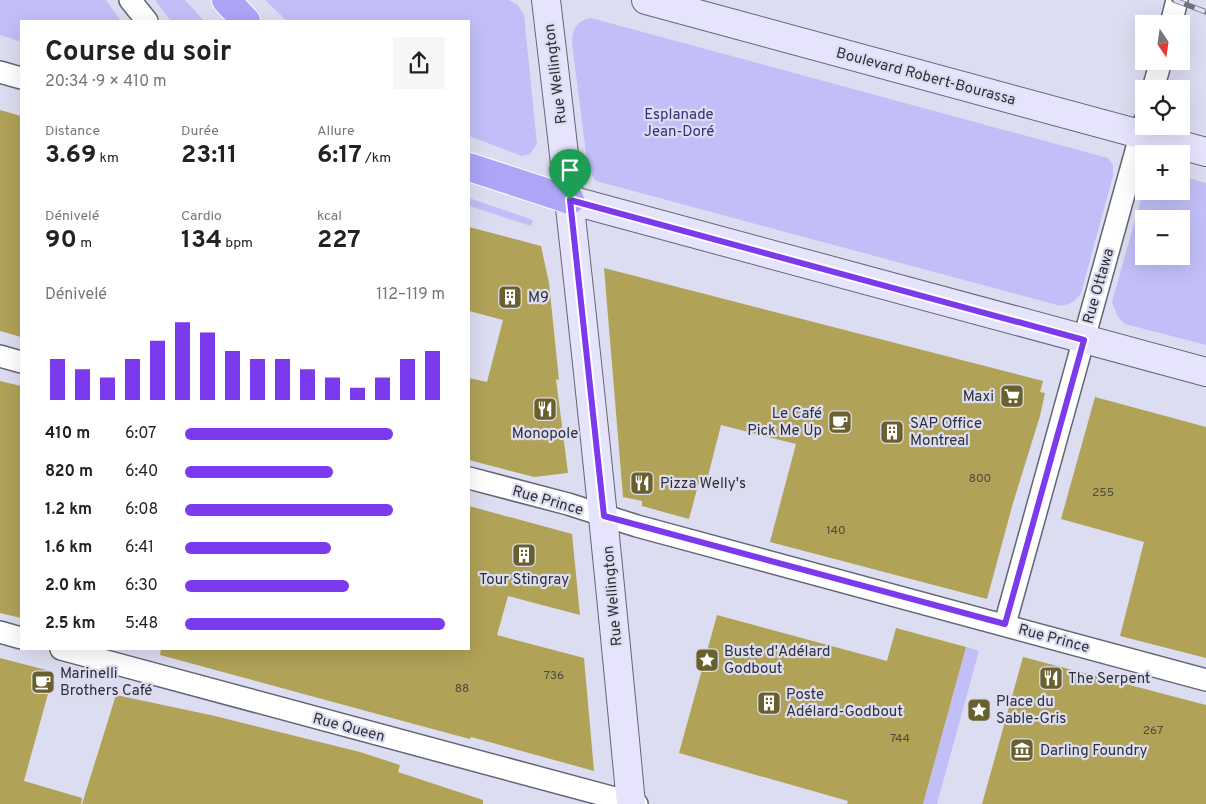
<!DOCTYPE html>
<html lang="fr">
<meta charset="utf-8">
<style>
:root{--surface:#fff;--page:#f6f6f6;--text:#222;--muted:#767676;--accent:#7c3aed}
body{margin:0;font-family:Overpass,sans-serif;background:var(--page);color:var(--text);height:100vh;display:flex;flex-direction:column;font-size:19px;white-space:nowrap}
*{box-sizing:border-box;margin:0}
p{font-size:16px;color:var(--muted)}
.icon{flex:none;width:28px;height:28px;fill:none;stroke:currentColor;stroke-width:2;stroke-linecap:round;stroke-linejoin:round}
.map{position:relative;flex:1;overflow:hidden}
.sheet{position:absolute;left:20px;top:20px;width:450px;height:630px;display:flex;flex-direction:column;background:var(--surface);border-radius:0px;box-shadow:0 5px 20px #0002}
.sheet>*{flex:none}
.needle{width:32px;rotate:167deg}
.buttons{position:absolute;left:1135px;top:15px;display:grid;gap:10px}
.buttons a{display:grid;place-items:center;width:55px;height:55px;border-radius:0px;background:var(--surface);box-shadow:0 5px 20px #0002;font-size:25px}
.pin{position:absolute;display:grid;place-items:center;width:42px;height:42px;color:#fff;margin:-51px -21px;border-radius:50% 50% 50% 0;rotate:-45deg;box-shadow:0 0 5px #0007}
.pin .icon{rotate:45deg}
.round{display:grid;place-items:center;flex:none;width:52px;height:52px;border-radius:0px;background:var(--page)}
.overview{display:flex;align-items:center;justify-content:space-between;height:85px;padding:0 25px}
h1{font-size:28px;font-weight:700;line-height:38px}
.figures{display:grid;grid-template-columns:repeat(3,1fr);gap:8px;height:85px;padding:5px 25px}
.figures div{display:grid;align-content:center}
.figures b{font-size:25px;font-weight:700}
.figures small{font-size:14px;font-weight:400}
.figures p{font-size:14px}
.chart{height:140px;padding:10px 25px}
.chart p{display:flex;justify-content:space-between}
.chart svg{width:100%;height:90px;margin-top:5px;stroke:var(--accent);stroke-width:6}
ul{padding:0 25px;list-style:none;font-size:16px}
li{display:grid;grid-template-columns:80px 60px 1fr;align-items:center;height:38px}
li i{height:12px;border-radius:6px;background:var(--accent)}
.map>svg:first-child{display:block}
</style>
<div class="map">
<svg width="1206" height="804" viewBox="0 0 1206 804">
<rect width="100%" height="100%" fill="#ddddf1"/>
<!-- green -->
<path fill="#c2bff8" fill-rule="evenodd" d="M 0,0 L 106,0 L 121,21 L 21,21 L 21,42 L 0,35 Z
M 155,0 L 185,0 L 204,21 L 171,21 Z
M 265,0 L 509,0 L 518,5 L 524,15 L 537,144 L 530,154 L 522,156 L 469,136 L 469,21 L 287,21 Z
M 591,18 L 1108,158 L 1113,165 L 1113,176 L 1081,293 C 1076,301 1068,307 1057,305 L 596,181 L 588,169 L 572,43 C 572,30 577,20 591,18 Z
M 1181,176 L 1206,183 L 1206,345 L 1125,324 L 1118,317 L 1112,302 L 1144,188 L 1144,191 L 1181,191 ZM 1144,219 L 1181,219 L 1181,256 L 1144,256 Z
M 469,198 L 533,220 L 531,226 L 469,206 Z
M 966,647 L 979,651 L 937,804 L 923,804 Z"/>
<!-- building -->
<path fill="#b0a257" d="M 0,110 L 21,116 L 21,337 L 0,331 Z
M 469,227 L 541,246 L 549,283 L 559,380 L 556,379 L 568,473 L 534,477 L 469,460 L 469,378 L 487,382 L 503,320 L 469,311 Z
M 604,268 L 1043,381 L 1040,392 L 1045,393 L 1040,416 L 1013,503 L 987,599 L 770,542 L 796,444 L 721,425 L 707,480 L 700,478 L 689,519 L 642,506 L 642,501 L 623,497 Z
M 0,381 L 21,386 L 21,618 L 0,613 Z
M 1095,397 L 1206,427 L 1206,658 L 1120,636 L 1144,542 L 1061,519 Z
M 469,506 L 572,534 L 580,615 L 508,596 L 497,635 L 584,658 L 594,771 L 471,737 L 470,739 L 414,724 L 160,655 L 161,649 L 469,649 Z
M 717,615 L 887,661 L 896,628 L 966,647 L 923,804 L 847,804 L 848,801 L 679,753 Z
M 1023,657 L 1206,705 L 1206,804 L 982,804 Z
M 0,658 L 54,672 L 24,781 L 82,798 L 81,804 L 0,804 Z
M 116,695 L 215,716 L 360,752 L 400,765 L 398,772 L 483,800 L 483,804 L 82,804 Z"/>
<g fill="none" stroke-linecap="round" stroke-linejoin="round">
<!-- street casing -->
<g stroke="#656476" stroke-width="24">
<path id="street" d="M 130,0 L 147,21
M 1171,24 L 1177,0
M 0,72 L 21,78
M 1153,89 L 1161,61
M 0,356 L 21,362
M 469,478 L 568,504 L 637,526 L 1206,680
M 1005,624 L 1144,122
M 0,632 L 21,638
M 61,649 L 637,804"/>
</g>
<!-- secondary casing -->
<g stroke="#656476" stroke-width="30">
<path id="secondary" d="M 546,0 C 578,268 606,536 631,804
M 646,0 L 1206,152
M 570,200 L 1206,372"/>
</g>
<!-- highway casing -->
<g stroke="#fff" stroke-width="30">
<path id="highway" d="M 226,0 L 246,21
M 469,167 L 570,200"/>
</g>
<!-- street -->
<use href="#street" stroke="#fff" stroke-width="21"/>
<!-- secondary -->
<use href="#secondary" stroke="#e6e4fd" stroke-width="28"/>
<!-- highway -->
<use href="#highway" stroke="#aca5f8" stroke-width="28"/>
<!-- rail casing -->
<g stroke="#71717d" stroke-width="5.5">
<path id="rail" d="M 1174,0 L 1206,12"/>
</g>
<!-- rail -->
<use href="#rail" stroke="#ddddf1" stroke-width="4" stroke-dasharray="11" stroke-linecap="butt"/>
</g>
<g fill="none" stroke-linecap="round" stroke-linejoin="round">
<!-- route casing -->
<g stroke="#fff" stroke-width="10">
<path id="route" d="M 570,200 L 1084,340 L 1005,624 L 604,516 Z"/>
</g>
<!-- route -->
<use href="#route" stroke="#7c3aed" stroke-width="6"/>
</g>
<!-- icons -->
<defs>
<g id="building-square" transform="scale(1.25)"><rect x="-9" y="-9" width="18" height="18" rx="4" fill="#6a602d" stroke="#ddddf1"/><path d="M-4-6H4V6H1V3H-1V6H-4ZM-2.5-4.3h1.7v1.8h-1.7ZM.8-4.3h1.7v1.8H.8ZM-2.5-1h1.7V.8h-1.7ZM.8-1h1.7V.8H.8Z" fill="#fff"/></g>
<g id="supermarket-square" transform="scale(1.25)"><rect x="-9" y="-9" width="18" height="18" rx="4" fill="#6a602d" stroke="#ddddf1"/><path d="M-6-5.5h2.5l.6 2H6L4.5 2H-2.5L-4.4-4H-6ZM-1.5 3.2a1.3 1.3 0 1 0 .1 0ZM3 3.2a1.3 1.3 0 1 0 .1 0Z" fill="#fff"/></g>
<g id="restaurant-square" transform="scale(1.25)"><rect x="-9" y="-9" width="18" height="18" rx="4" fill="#6a602d" stroke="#ddddf1"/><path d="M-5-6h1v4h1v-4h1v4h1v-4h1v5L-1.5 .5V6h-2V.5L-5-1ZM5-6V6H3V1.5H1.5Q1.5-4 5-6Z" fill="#fff"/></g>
<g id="cafe-square" transform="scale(1.25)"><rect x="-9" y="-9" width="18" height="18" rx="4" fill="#6a602d" stroke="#ddddf1"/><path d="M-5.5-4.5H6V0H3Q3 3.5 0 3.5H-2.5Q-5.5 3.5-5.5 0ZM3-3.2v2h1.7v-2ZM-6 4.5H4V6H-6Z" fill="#fff"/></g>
<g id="sight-square" transform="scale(1.25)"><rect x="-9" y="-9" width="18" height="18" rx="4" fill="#6a602d" stroke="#ddddf1"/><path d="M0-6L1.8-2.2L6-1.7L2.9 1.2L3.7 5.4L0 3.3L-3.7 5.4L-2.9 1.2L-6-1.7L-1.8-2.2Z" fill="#fff"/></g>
<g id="museum-square" transform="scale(1.25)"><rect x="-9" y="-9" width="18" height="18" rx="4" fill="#6a602d" stroke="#ddddf1"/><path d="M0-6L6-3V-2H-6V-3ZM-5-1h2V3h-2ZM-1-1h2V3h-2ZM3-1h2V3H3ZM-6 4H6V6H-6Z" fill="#fff"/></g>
</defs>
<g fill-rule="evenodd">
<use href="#building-square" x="510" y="297"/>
<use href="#supermarket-square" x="1012" y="396"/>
<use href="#restaurant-square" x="545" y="409"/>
<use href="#cafe-square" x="840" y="422"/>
<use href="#building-square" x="892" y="432"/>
<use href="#restaurant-square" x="642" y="483"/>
<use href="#building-square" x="524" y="555"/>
<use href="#sight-square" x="707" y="660"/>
<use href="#restaurant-square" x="1051" y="678"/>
<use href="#cafe-square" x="43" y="682"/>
<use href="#building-square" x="769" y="703"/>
<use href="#sight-square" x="979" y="710"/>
<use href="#museum-square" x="1022" y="750"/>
</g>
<g text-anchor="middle" stroke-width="4.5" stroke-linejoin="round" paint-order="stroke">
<!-- number labels -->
<g font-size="12" fill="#4f4c3f">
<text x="980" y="482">800</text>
<text x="1103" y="496">255</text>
<text x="836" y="534">140</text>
<text x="554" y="679">736</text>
<text x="462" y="692">88</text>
<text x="1153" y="734">267</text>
<text x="900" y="742">744</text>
</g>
<!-- street labels -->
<g font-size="15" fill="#2f2f37" stroke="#ddddf1">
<text transform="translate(555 74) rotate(-97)" y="5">Rue Wellington</text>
<text transform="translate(926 76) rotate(15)" y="5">Boulevard Robert-Bourassa</text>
<text transform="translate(1098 286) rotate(-74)" y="5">Rue Ottawa</text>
<text transform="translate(548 500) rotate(16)" y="5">Rue Prince</text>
<text transform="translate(612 596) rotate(-95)" y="5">Rue Wellington</text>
<text transform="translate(1054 638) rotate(15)" y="5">Rue Prince</text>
<text transform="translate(349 727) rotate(15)" y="5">Rue Queen</text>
</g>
<!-- park labels -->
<g font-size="15" fill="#3a2b79" stroke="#ddddf1">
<text x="679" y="119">Esplanade<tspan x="679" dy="17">Jean-Doré</tspan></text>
</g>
<!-- poi labels -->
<g font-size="15" fill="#2f2f37" stroke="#ddddf1" text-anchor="start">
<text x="528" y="302">M9</text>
<text x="994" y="401" text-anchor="end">Maxi</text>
<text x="822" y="418" text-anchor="end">Le Café<tspan x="822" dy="17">Pick Me Up</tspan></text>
<text x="910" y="428">SAP Office<tspan x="910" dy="17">Montreal</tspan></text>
<text x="545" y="438" text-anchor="middle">Monopole</text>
<text x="660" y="488">Pizza Welly's</text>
<text x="524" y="584" text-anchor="middle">Tour Stingray</text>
<text x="724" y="656">Buste d'Adélard<tspan x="724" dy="17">Godbout</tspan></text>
<text x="60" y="678">Marinelli<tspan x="60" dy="17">Brothers Café</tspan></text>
<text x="1068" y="683">The Serpent</text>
<text x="786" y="699">Poste<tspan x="786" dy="17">Adélard-Godbout</tspan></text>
<text x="996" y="706">Place du<tspan x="996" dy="17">Sable-Gris</tspan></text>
<text x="1040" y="755">Darling Foundry</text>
</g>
</g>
</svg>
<div class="buttons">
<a><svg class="needle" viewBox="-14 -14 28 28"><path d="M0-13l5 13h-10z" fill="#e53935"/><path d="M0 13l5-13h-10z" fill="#767676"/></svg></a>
<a><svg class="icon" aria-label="locate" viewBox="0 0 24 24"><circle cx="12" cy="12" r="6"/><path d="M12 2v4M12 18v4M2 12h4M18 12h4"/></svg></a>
<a>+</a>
<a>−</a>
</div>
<div class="pin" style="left:570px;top:200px;background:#1e9e55"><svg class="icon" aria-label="arrive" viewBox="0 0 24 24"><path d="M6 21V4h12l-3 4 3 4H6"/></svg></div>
<section class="sheet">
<div class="overview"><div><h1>Course du soir</h1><p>20:34 · 9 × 410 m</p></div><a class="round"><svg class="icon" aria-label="share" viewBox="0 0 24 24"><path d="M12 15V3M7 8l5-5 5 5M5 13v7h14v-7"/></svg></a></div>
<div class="figures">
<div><p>Distance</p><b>3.69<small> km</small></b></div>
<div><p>Durée</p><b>23:11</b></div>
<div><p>Allure</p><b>6:17<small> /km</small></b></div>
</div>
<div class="figures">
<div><p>Dénivelé</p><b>90<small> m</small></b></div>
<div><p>Cardio</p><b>134<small> bpm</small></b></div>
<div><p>kcal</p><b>227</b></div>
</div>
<div class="chart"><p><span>Dénivelé</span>112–119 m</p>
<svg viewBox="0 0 160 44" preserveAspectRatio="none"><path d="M5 44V24M15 44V29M25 44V33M35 44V24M45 44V15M55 44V6M65 44V11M75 44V20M85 44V24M95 44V24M105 44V29M115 44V33M125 44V38M135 44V33M145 44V24M155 44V20"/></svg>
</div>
<ul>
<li><b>410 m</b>6:07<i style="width:80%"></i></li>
<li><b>820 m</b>6:40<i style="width:57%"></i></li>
<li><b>1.2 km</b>6:08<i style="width:80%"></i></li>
<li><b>1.6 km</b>6:41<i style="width:56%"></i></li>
<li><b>2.0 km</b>6:30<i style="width:63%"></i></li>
<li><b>2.5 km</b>5:48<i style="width:100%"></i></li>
</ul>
</section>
</div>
